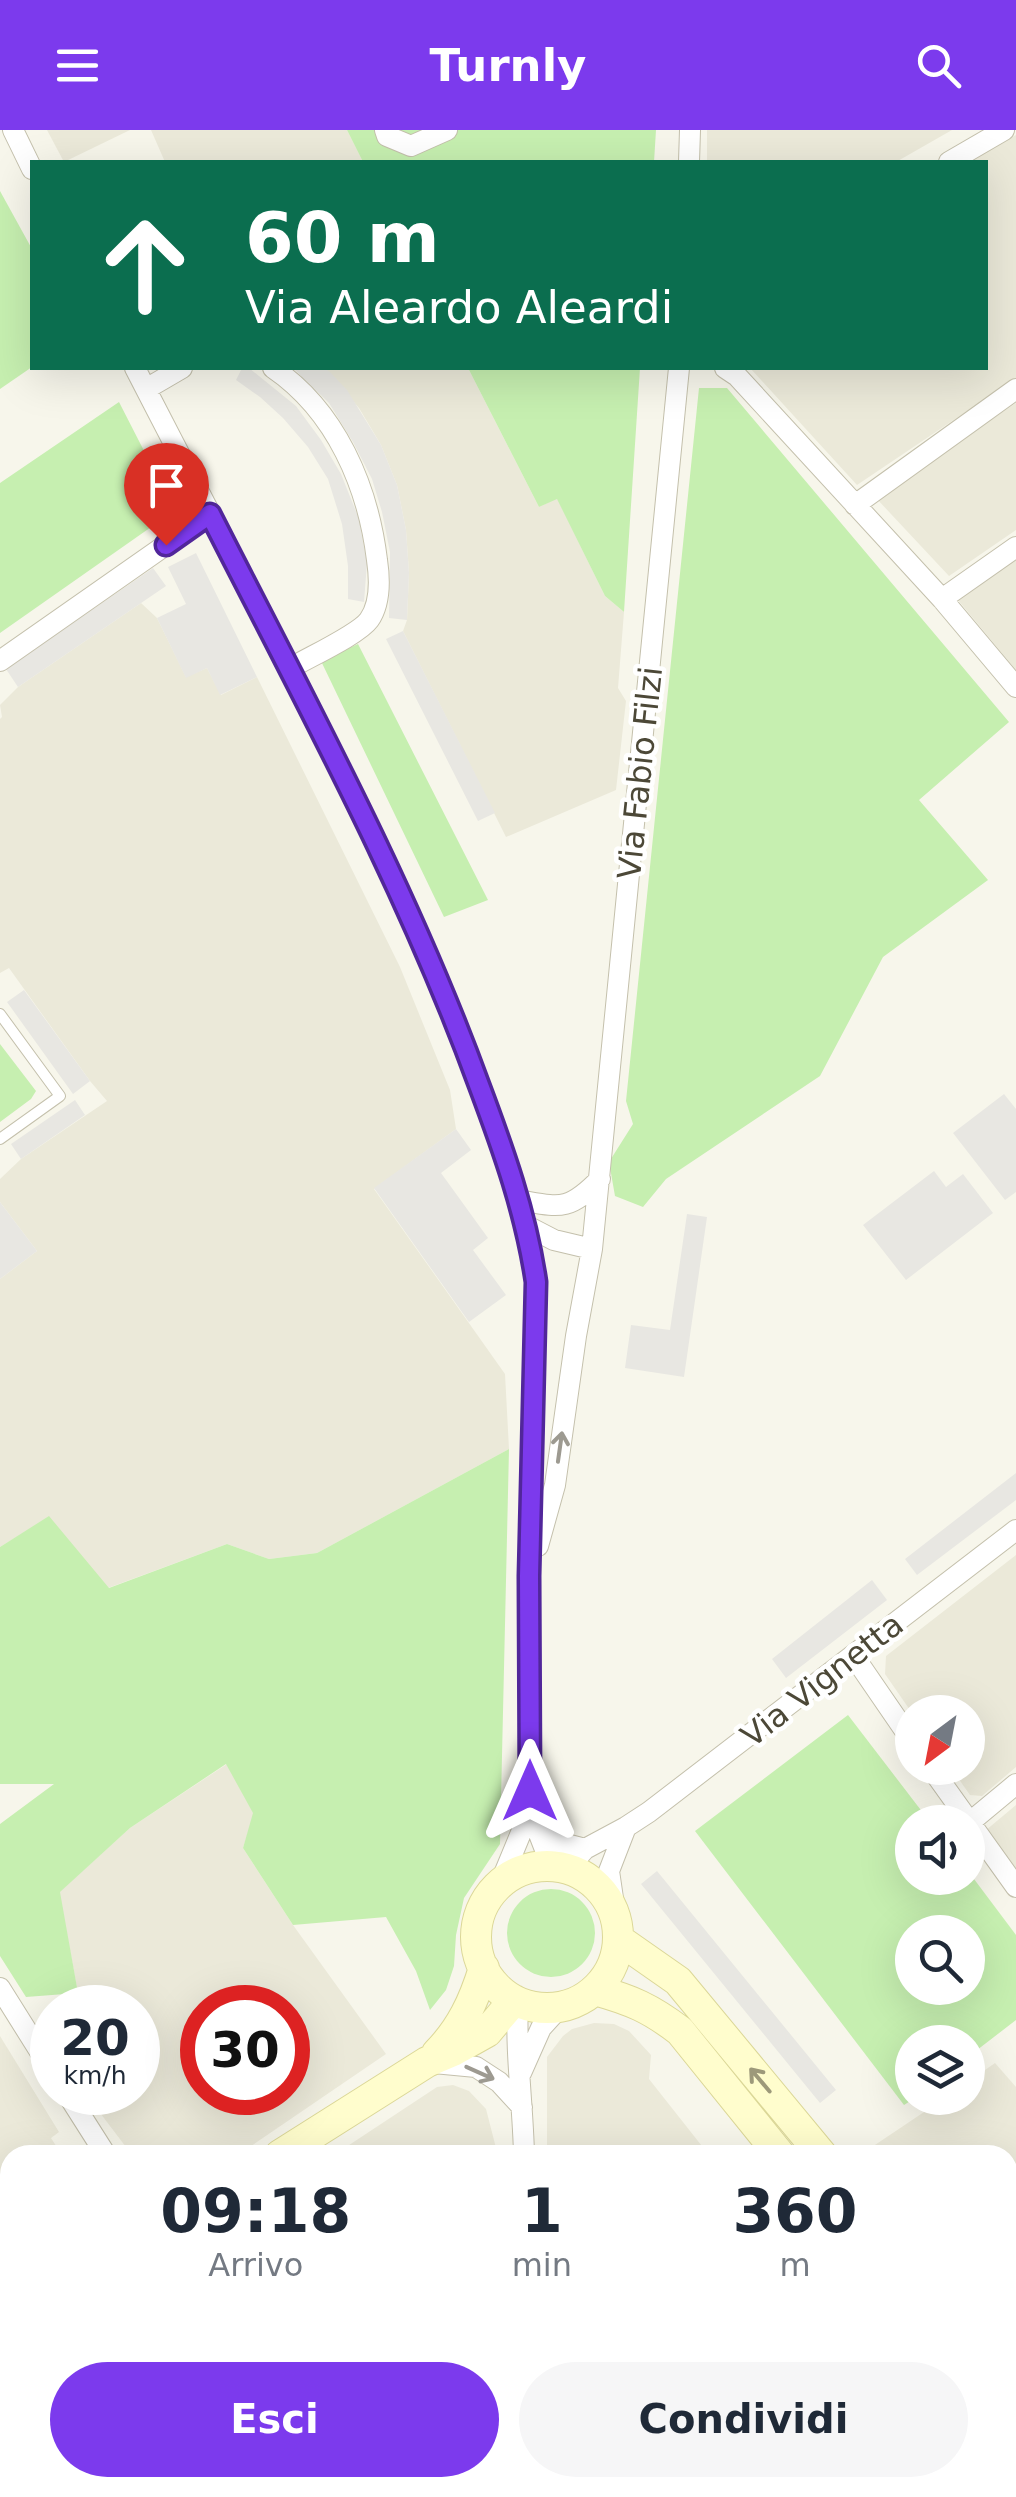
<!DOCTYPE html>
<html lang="it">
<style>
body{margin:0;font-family:"DejaVu Sans",sans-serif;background:#f6f6f7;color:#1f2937;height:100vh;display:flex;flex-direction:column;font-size:38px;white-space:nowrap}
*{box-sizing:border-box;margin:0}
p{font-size:32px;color:#747a83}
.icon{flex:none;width:55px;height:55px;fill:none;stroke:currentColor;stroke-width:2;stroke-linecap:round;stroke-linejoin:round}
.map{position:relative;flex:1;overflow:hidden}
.side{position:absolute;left:0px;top:2015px;width:1018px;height:352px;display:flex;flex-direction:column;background:#fff;border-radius:30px 30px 0 0;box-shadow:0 10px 40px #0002}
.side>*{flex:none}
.banner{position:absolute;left:30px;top:30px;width:958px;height:210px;border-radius:0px;box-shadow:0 10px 40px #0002;background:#0b6e4f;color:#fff;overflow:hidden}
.needle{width:65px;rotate:212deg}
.tools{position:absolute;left:895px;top:1565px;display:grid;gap:20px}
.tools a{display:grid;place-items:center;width:90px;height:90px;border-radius:50%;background:#fff;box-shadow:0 10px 40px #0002;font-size:50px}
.speed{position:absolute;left:30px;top:1855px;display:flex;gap:20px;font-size:50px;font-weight:700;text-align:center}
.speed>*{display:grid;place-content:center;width:130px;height:130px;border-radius:50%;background:#fff;box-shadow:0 10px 40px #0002;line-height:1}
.speed small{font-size:25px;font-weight:400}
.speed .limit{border:15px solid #d22;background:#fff;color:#111}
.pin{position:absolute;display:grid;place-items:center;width:85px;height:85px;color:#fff;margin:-102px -42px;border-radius:50% 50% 50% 0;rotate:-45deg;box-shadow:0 0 10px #0007}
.pin .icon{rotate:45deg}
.me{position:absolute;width:110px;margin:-55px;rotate:0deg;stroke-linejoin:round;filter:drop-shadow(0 0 8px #0008)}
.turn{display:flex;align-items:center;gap:35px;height:210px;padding:0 50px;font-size:45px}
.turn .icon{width:130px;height:130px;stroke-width:2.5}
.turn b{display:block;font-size:70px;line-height:85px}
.eta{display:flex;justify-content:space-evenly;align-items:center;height:170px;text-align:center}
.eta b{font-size:60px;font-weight:800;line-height:70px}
.button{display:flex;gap:20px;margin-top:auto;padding:20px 50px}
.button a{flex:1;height:115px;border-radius:60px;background:#7c3aed;color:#fff;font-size:40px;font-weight:800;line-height:115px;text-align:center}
.button a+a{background:#f6f6f7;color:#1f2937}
header{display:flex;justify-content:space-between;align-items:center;height:130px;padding:0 50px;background:#7c3aed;color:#fff;font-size:45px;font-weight:800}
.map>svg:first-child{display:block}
.residential{fill:#ebe9d9;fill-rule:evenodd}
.green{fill:#c6efb0;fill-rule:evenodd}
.parking{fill:#e8e7e2}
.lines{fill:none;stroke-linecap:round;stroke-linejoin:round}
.lane-casing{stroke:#c4c0ac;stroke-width:12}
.street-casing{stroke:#c4c0ac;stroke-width:22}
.secondary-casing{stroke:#dbd797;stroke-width:32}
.lane{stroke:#fff;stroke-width:10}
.street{stroke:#fff;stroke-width:20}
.secondary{stroke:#fffdcd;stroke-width:30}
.oneway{stroke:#9d9a91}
.oneway2{stroke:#9d997a}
.route-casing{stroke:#51269a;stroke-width:25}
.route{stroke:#7c3aed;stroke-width:18}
.labels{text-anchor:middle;stroke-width:9;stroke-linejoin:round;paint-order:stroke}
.street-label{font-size:32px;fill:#4c4837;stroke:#fff}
</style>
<header><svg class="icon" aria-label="menu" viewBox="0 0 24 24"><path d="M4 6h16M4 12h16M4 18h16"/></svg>Turnly<svg class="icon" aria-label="search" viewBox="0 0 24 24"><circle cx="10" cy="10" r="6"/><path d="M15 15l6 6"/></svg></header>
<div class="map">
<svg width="1016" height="2367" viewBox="0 0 1016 2367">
<rect width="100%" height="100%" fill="#f7f6eb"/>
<path class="residential" d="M47 0H130L64 32Z
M151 0H347L363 32H165Z
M707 0H952L896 32H707Z
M1016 5V248L857 355 750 238H985V32H967Z
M324 238H468L539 377 557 368 605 466 624 482 618 558 626 571 616 660 506 707 403 501 407 490 409 443 406 400 397 355 381 315 359 278Z
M1016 273V400L949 446 876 368Z
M1016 429V540L958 470Z
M141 473 157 488 186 547 207 538 221 565 257 547 400 837 450 960 456 999 374 1059 505 1244 509 1319 317 1423 269 1429 227 1414 108 1458 49 1387 0 1417V1149L37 1121 0 1072V1049L21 1029 107 971 90 951 9 838 0 843V589L2 587 0 575 18 557Z
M1016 1425V1637L982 1666 970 1665 951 1638H968V1582L912 1583 885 1544 886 1526Z
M227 1634 254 1684 243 1718 293 1795 386 1924 238 2025H132L88 1967 96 1963 138 1962V1878L61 1877 78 1863 59 1762 130 1698ZM202 1878H288V1962H202Z
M1016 1675V1740L985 1701Z
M594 1893 614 1894 629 1901 651 1925 649 1949 709 2025H547V1927L563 1906 572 1899Z
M0 1906 59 2002 51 2008 62 2025H10V2172L0 2179Z
M995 1933 1016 1957V2227L1008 2217V2025H860L945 1968H968V1952Z
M453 1955 469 1961 486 1979 496 2018H482V2025H334L437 1957Z
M10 2234V2334L0 2335V2240Z
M186 2358H508L509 2367H187Z
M561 2358H775L759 2367H561Z
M830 2358H1007L1015 2367H815Z"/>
<path class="green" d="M347 0H656L654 32H363Z
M0 61 32 119V237L0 259Z
M468 238H640L624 482 605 466 557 369 539 377Z
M699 258H727L1009 592 919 670 988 750 883 827 820 946 666 1049 643 1077 615 1066 609 1032 633 994 626 971Z
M119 272 161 354 164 388 0 503V353Z
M358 514 488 770 444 787 321 531Z
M0 914 36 961 31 969 0 992Z
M509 1319 500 1714 464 1768 456 1805 454 1836 446 1860 430 1880 416 1841 386 1787 293 1795 243 1718 253 1683 226 1634 130 1698 60 1762 78 1863 26 1867 0 1826V1694L54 1654H0V1417L49 1386 109 1458 227 1414 269 1429 317 1423Z
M848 1585 930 1692H912V1748H968V1741L1016 1805V1890L968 1927V1912H912V1968H915L904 1975 695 1701ZM912 1802H968V1858H912Z
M507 1803a44 44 0 1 1 88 0a44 44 0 1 1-88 0Z"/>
<path class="parking" d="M242 238H249L296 276 321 310 341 344 359 389 367 433 364 472 348 469V436L342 394 328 349 308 317 283 288 260 267 236 250Z
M293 238H324L330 242 347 260 381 315 397 355 406 400 409 443 407 490 389 488 390 422 382 382 372 349 353 312 329 273Z
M196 423 257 547 220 565 207 538 186 548 157 488 186 474 168 437Z
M153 438 166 456 18 557 6 539Z
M403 501 495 683 478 691 386 509Z
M24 860 90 951 73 964 7 872Z
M1004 964 1016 979V1062L1005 1070 953 1003Z
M75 970 85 985 21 1029 11 1014Z
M456 999 471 1020 441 1043 488 1108 473 1120 506 1165 469 1192 374 1058Z
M934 1041 946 1057 963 1044 993 1083 906 1150 863 1095Z
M0 1072 37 1121 0 1149Z
M687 1084 707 1087 684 1247 625 1238 631 1195 670 1200Z
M1016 1343V1370L917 1445 905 1429Z
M872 1450 887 1470 786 1548 772 1529Z
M657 1741 836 1960 820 1973 641 1754Z"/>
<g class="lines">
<g class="lane-casing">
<path id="lane" d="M0 884 60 966 0 1009"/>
</g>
<g class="street-casing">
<path id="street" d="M13 0 32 39
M385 0 387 6 411 16 447 0
M689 32 690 0
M949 32 1004 0
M135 238C226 415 320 592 404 773 431 833 456 893 479 955 503 1020 526 1083 536 1152L529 1445 530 1681 551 1735
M273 238C336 281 368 356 377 430 380 450 381 473 369 490 358 505 307 528 289 539
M725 238 737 246 942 469 1016 557
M146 259 182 238
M855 375 1016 259
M942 469 1016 417
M0 531 210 384
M518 1070C560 1077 568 1082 600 1049
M525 1095 554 1110 592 1119
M538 1416 555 1355 576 1206 592 1119 679 238
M853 1525 912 1611
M931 1638 1016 1757
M969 1693 1016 1654
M536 1698 558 1712 585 1719
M568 1738 585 1719 626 1697 649 1682 1016 1400
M504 1750V1744L530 1681
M615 1782 609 1741 626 1697
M0 1858 52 1941
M518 1871C515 1923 523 1974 524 2025
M434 1933 476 1937 499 1952 522 1977
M521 1943 541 1898 560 1877
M66 1962 106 2025
M0 2352 10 2351
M158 2358 160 2367
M538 2358 539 2367
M787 2367 803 2358"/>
</g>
<g class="secondary-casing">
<path id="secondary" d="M476 1807a71 71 0 1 1 142 0a71 71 0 1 1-142 0Z
M618 1809 678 1851 822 2025
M595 1860C631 1870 650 1878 680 1901L780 2025
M437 1923C461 1899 474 1871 484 1838
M280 2025 427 1932 453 1921 487 1902 514 1870
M0 2210 10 2204
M1008 2250 1016 2260
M1008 2306 1016 2315"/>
</g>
<use href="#lane" class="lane"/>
<use href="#street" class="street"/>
<use href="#secondary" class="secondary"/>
</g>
<defs><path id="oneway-shaft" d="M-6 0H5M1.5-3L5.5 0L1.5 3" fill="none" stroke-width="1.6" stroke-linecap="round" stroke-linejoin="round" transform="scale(2.5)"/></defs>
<g class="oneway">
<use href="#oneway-shaft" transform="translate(560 1317) rotate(-82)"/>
<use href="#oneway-shaft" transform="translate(480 1943) rotate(24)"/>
</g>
<use class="oneway2" href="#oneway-shaft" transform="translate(760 1950) rotate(-130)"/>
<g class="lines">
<g class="route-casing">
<path id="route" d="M166 415 210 384C305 571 407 757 479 955 503 1019 526 1083 536 1152L529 1446 530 1661"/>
</g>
<use href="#route" class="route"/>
</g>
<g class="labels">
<g class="street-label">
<text transform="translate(640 643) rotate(-84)" y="11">Via Fabio Filzi</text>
<text transform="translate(822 1550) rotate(-38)" y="11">Via Vignetta</text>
</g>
</g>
</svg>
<div class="tools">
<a><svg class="needle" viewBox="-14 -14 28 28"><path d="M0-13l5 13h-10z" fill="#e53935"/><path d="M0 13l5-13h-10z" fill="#747a83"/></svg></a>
<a><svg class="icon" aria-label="sound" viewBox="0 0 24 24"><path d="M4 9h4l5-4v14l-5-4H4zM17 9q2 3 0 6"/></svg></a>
<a><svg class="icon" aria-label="search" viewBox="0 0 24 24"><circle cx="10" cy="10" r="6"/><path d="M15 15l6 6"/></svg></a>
<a><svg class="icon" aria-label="layers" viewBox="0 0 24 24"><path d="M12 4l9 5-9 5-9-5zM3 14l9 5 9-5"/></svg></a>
</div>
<div class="speed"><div>20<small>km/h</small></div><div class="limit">30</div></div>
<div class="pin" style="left:166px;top:415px;background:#d93025"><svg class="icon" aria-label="arrive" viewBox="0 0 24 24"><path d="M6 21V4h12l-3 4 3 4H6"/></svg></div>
<svg class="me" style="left:530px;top:1661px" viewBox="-20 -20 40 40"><path d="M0-17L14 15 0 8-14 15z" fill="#7c3aed" stroke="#fff" stroke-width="4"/></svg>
<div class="banner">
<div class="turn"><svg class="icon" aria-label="ahead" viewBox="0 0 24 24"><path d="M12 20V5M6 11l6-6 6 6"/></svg><div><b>60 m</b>Via Aleardo Aleardi</div></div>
</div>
<section class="side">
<div class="eta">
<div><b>09:18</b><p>Arrivo</p></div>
<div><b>1</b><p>min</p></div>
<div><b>360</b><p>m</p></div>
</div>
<div class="button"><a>Esci</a><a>Condividi</a></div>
</section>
</div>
